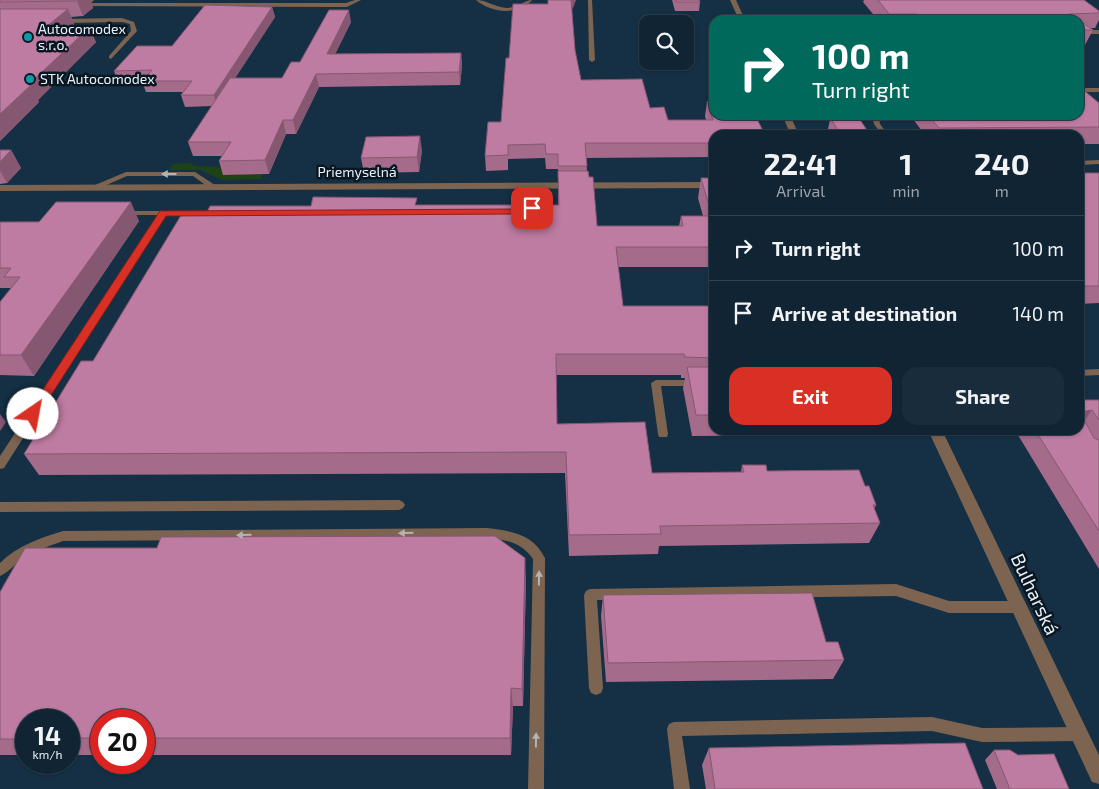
<!DOCTYPE html>
<meta charset="utf-8">
<style>
body{margin:0;font-family:"Exo 2",sans-serif;background:#192c3b;color:#f1f3f6;height:100vh;display:flex;flex-direction:column;font-size:19px;white-space:nowrap}
*{box-sizing:border-box;margin:0}
p{font-size:16px;color:#9ca4ac}
.icon{flex:none;width:28px;height:28px;fill:none;stroke:currentColor;stroke-width:2;stroke-linecap:round;stroke-linejoin:round}
.map{position:relative;flex:1;overflow:hidden}
.sheet{position:absolute;left:709px;top:130px;width:375px;height:305px;display:flex;flex-direction:column;background:#102433;border-radius:15px;box-shadow:0 1px 4px #0004,0 0 0 1px #30414e}
.sheet>*{flex:none}
.top-card{position:absolute;left:709px;top:15px;width:375px;height:105px;border-radius:15px;box-shadow:0 1px 4px #0004,0 0 0 1px #30414e;background:#00695c;color:#fff;overflow:hidden}
.fabs{position:absolute;left:639px;top:15px;display:grid;gap:10px}
.fabs a{display:grid;place-items:center;width:55px;height:55px;border-radius:10px;background:#102433;box-shadow:0 1px 4px #0004,0 0 0 1px #30414e;font-size:25px}
.speed{position:absolute;left:15px;top:709px;display:flex;gap:10px;font-size:25px;font-weight:700;text-align:center}
.speed>*{display:grid;place-content:center;width:65px;height:65px;border-radius:50%;background:#102433;box-shadow:0 1px 4px #0004,0 0 0 1px #30414e;line-height:1}
.speed small{font-size:12px;font-weight:400}
.speed .limit{border:8px solid #d22;background:#fff;color:#111}
.pin{position:absolute;display:grid;place-items:center;width:42px;height:42px;color:#fff;margin:-21px;border-radius:10px;box-shadow:0 2px 8px #0006}
.me{position:absolute;width:55px;margin:-28px;rotate:33deg;stroke-linejoin:round;filter:drop-shadow(0 0 4px #0008)}
.turn{display:flex;align-items:center;gap:18px;height:105px;padding:0 20px;font-size:22px}
.turn .icon{width:65px;height:65px;stroke-width:2.5}
.turn b{display:block;font-size:35px;line-height:42px}
.eta{display:flex;justify-content:space-evenly;align-items:center;height:85px;text-align:center}
.eta b{font-size:30px;font-weight:700;line-height:35px}
.cta{display:flex;gap:10px;margin-top:auto;padding:10px 20px}
.cta a{flex:1;height:58px;border-radius:15px;background:#d93025;color:#fff;font-size:20px;font-weight:700;line-height:58px;text-align:center}
.cta a+a{background:#192c3b;color:#f1f3f6}
ul{padding:0;list-style:none}
li{display:flex;align-items:center;gap:15px;height:65px;padding:0 20px;border-top:1px solid #30414e}
li div{flex:1}
li b{display:block;font-size:19px}
li em{font-style:normal}
.map>svg:first-child{display:block}
.green{fill:#1e4215}
.lines{fill:none;stroke-linecap:round;stroke-linejoin:round}
.service{fill:#7d6451;fill-rule:evenodd}
.minor{fill:#7d6451;fill-rule:evenodd}
.wall{fill:#a46b8b}
.shaded-wall{fill:#865771}
.building{fill:#bf7ca2;stroke:#865771}
.oneway{fill:#b6b2af}
.route{fill:#d93025;stroke:#8d1f18}
.culture-dot{fill:#0f9aa8;stroke:#0b1720;stroke-width:2}
.labels{text-anchor:middle;stroke-width:5;stroke-linejoin:round;paint-order:stroke}
.far-poi-label{font-size:14px;fill:#e5f1fc;stroke:#0b1720;text-anchor:start}
.far-street-label{font-size:14px;fill:#e5f1fc;stroke:#0b1720}
.near-street-label{font-size:19px;fill:#e5f1fc;stroke:#0b1720}
</style>
<div class="map">
<svg width="1099" height="789" viewBox="0 0 1099 789">
<rect width="100%" height="100%" fill="#153044"/>
<path class="green" d="M190 163 195 166 215 167 262 174 261 178H268L267 179 222 180 201 170H169L173 164Z"/>
<g class="lines">
<path class="service" d="M89 0H94L91 3H346L355 0H361L347 7 84 6V4Z
M476 0C486 0 495 7 506 8 519 8 524 0 532 0 519 16 491 13 476 0Z
M588 0H592L595 60 592 62 589 60Z
M122 18 134 22 137 31 111 59 109 58V56L131 31 130 24 122 22 61 23 58 21 61 19Z
M1079 30H1099V34H1079Z
M1079 88H1099V92H1079Z
M878 115 880 124 888 135H882L874 124 873 119 788 120 785 118 788 116Z
M1099 160V164L1079 165V161Z
M126 172H195L218 187 217 189H211L193 176H127L95 190H92L88 188Z
M535 183H541L542 185V201L534 210 519 213V209L528 206 534 200Z
M121 211H195L199 213 195 215H165L4 468 0 469V456L158 215H124L120 213Z
M1099 369V375L1079 376V370Z
M656 380H714V386H661L668 434 667 437H659L658 434 651 383Z
M399 500 403 502 405 505 403 508 399 510 0 512V502Z
M487 528C511 531 533 534 545 558L544 789H528L533 559C521 542 507 540 487 538L63 541C49 546 35 551 22 559 15 564 8 573 0 576V563C17 546 40 538 63 531Z
M896 584 949 601H1020L1024 603 1026 607 1024 611 1020 613H949L896 596 597 600 603 688 601 693 596 695 591 693 589 688 584 595 586 591 590 589Z
M932 717 982 728 1079 727 1084 729 1086 734 1084 739 1079 741 982 742 932 731 682 736 690 789H674L667 729 669 724 674 722Z"/>
<path class="minor" d="M730 0H736L745 20H739Z
M782 115H790L799 135H791Z
M714 182V188L0 191V185Z
M928 430H942L1099 755V784L1092 782Z"/>
</g>
<path class="wall" d="M0 0H90L93 8 83 16 71 17 74 24 71 27 96 42 38 100 39 102 0 141Z
M672 0H699L700 2 699 11H675Z
M864 0H1084L1099 11V20L1095 28H1090L1093 30 1085 45H1079V20H878L863 2Z
M272 7 275 17 235 78H282L300 62 351 22 335 54 461 53 462 66 460 85 319 87 296 134H286L269 174 223 175 219 161 222 156H193L188 142 212 106 185 107 181 95 183 92H146L142 82H118L114 71 172 46Z
M572 11 575 50 581 80 650 108 668 120H706L705 116 707 102H714V157L586 158 587 171 589 177 597 226H679L681 216H703L698 198 701 178H714V267H618L623 306H714V430H853L850 435 692 436 683 388 685 378H681V375H556L557 424 652 473 741 472 742 465 767 471 865 486 876 505 874 509 880 523 869 543 659 546 658 554 569 556 565 473 39 475 24 454 93 361 207 212 418 205H558V169H546L545 158 508 159V170L486 171 485 156 501 122 509 58Z
M1099 103V144H1079V135H925L910 115H1079Z
M831 115H857L870 135H831L828 129Z
M0 150H11L21 168 7 183 0 184Z
M422 150 419 172 364 173 361 158Z
M1079 173H1099V303L1079 304Z
M139 221 34 376 0 375V302L11 288H0V222Z
M1079 400H1099V569L1015 430H1079Z
M526 578 523 706H513L511 755H144V720H101V755H69V720H26V755H0V592Z
M603 595 826 642 844 660 833 679 606 682 601 616Z
M709 748 983 789H706L702 765Z
M994 750 1069 789H997L985 760Z"/>
<path class="shaded-wall" d="M79 0H90L93 8 83 16 77 1Z
M571 0H576L571 13Z
M272 7 275 17 217 106 214 95Z
M68 9 74 24 53 42 46 27Z
M349 10 351 22 329 67 327 54Z
M90 27 96 42 38 100 39 102 0 141V114L28 85Z
M461 53 462 66 460 85 459 72Z
M316 74 319 87 296 134 293 120Z
M283 120 286 134 269 174 265 160Z
M420 136 422 150 419 172 417 157Z
M11 150 21 168 7 183 0 171V162Z
M131 202 139 221 34 376 21 355Z
M1092 410 1081 426 1080 412Z
M0 414 6 422 0 431Z
M525 558 526 578 523 706 522 689Z
M511 688 513 706 511 755 510 738Z"/>
<path class="building" d="M0 0H79L77 1 0 2Z
M548 0H571L575 50 581 80 642 79 650 108 664 107 668 120H713L707 102H714V115H755L765 135H714V143H585L587 166H558V154H546L545 144 508 145V155L485 156 488 122H501L506 58H509L513 4H548Z
M676 0H699L700 2H676Z
M878 0H1084L1099 11V13L1069 14 1078 20H923L917 14H889Z
M205 5 272 7 214 95H181L192 81H142L152 70 114 71 137 46H172Z
M0 9H68L46 27H90L28 85H31L0 114Z
M329 10H349L327 54 461 53 459 72 316 74 293 120H283L265 160 219 161 231 142H188L230 78H282L291 62H300Z
M1079 20 1093 30H1079Z
M1079 88H1081L1099 103V127L939 128 928 115H1079Z
M834 115H857L870 135H841L831 119H836Z
M420 136 417 157 361 158 366 137Z
M0 150H11L0 162Z
M558 171H588L589 177H593L597 226H683L681 216H712L701 178H714V247H616L623 306H714V358L685 357 684 354H556L557 424 645 422 652 473 744 472 742 465H766L767 471 859 470 865 486H869L876 505H873L880 523 660 526 661 534 569 535 566 452 24 454 81 361H93L183 212H207L210 206H311L313 197 417 198 415 205H559Z
M1079 173H1099V286H1079Z
M56 202H131L21 355H0V302L20 277H4L11 268H0V222H39Z
M687 367H714V415H696Z
M1079 400H1099V420L1092 410 1080 412 1094 438 1099 440V531L1035 430H1079Z
M495 536 525 558 522 689 511 688 510 738H144V720H101V738H69V720H26V739H0V592L25 548H157L161 537Z
M812 593 826 642H838L844 660 608 663 603 595Z
M965 743 983 789H715L709 748Z
M994 750H1010L1018 755 1054 754 1069 789H1010Z"/>
<defs><path id="oneway-solid" d="M-6-.8H1V-3.2L6.5 0L1 3.2V.8H-6Z" transform="scale(1.25)"/></defs>
<g class="oneway">
<use href="#oneway-solid" transform="translate(169 174) rotate(180)"/>
<use href="#oneway-solid" transform="translate(406 533) rotate(179)"/>
<use href="#oneway-solid" transform="translate(244 535) rotate(179)"/>
<use href="#oneway-solid" transform="translate(539 578) rotate(-89)"/>
<use href="#oneway-solid" transform="translate(536 740) rotate(-89)"/>
</g>
<path class="route" d="M532 205 536 208 535 210 519 214 166 216 37 417H29L27 414 160 211 519 209Z"/>
<g class="culture-dot">
<circle cx="28" cy="37" r="5"/>
<circle cx="30" cy="79" r="5"/>
</g>
<g class="labels">
<g class="far-poi-label">
<text x="38" y="34">Autocomodex<tspan x="38" dy="16">s.r.o.</tspan></text>
<text x="40" y="84">STK Autocomodex</text>
</g>
<g class="far-street-label">
<text x="357" y="177">Priemyselná</text>
</g>
<g class="near-street-label">
<text transform="translate(1035 594) rotate(65)" y="7">Bulharská</text>
</g>
</g>
</svg>
<div class="fabs">
<a><svg class="icon" aria-label="search" viewBox="0 0 24 24"><circle cx="10" cy="10" r="6"/><path d="M15 15l6 6"/></svg></a>
</div>
<div class="speed"><div>14<small>km/h</small></div><div class="limit">20</div></div>
<div class="pin" style="left:532px;top:208px;background:#d93025"><svg class="icon" aria-label="arrive" viewBox="0 0 24 24"><path d="M6 21V4h12l-3 4 3 4H6"/></svg></div>
<svg class="me" style="left:33px;top:414px" viewBox="-20 -20 40 40"><circle r="19" fill="#fff"/><path d="M0-13L10 11 0 6-10 11z" fill="#d93025"/></svg>
<div class="top-card">
<div class="turn"><svg class="icon" aria-label="right" viewBox="0 0 24 24"><path d="M7 20v-9h11M14 6l5 5-5 5"/></svg><div><b>100 m</b>Turn right</div></div>
</div>
<section class="sheet">
<div class="eta">
<div><b>22:41</b><p>Arrival</p></div>
<div><b>1</b><p>min</p></div>
<div><b>240</b><p>m</p></div>
</div>
<ul>
<li><svg class="icon" aria-label="right" viewBox="0 0 24 24"><path d="M7 20v-9h11M14 6l5 5-5 5"/></svg><div><b>Turn right</b></div><em>100 m</em></li>
<li><svg class="icon" aria-label="arrive" viewBox="0 0 24 24"><path d="M6 21V4h12l-3 4 3 4H6"/></svg><div><b>Arrive at destination</b></div><em>140 m</em></li>
</ul>
<div class="cta"><a>Exit</a><a>Share</a></div>
</section>
</div>
